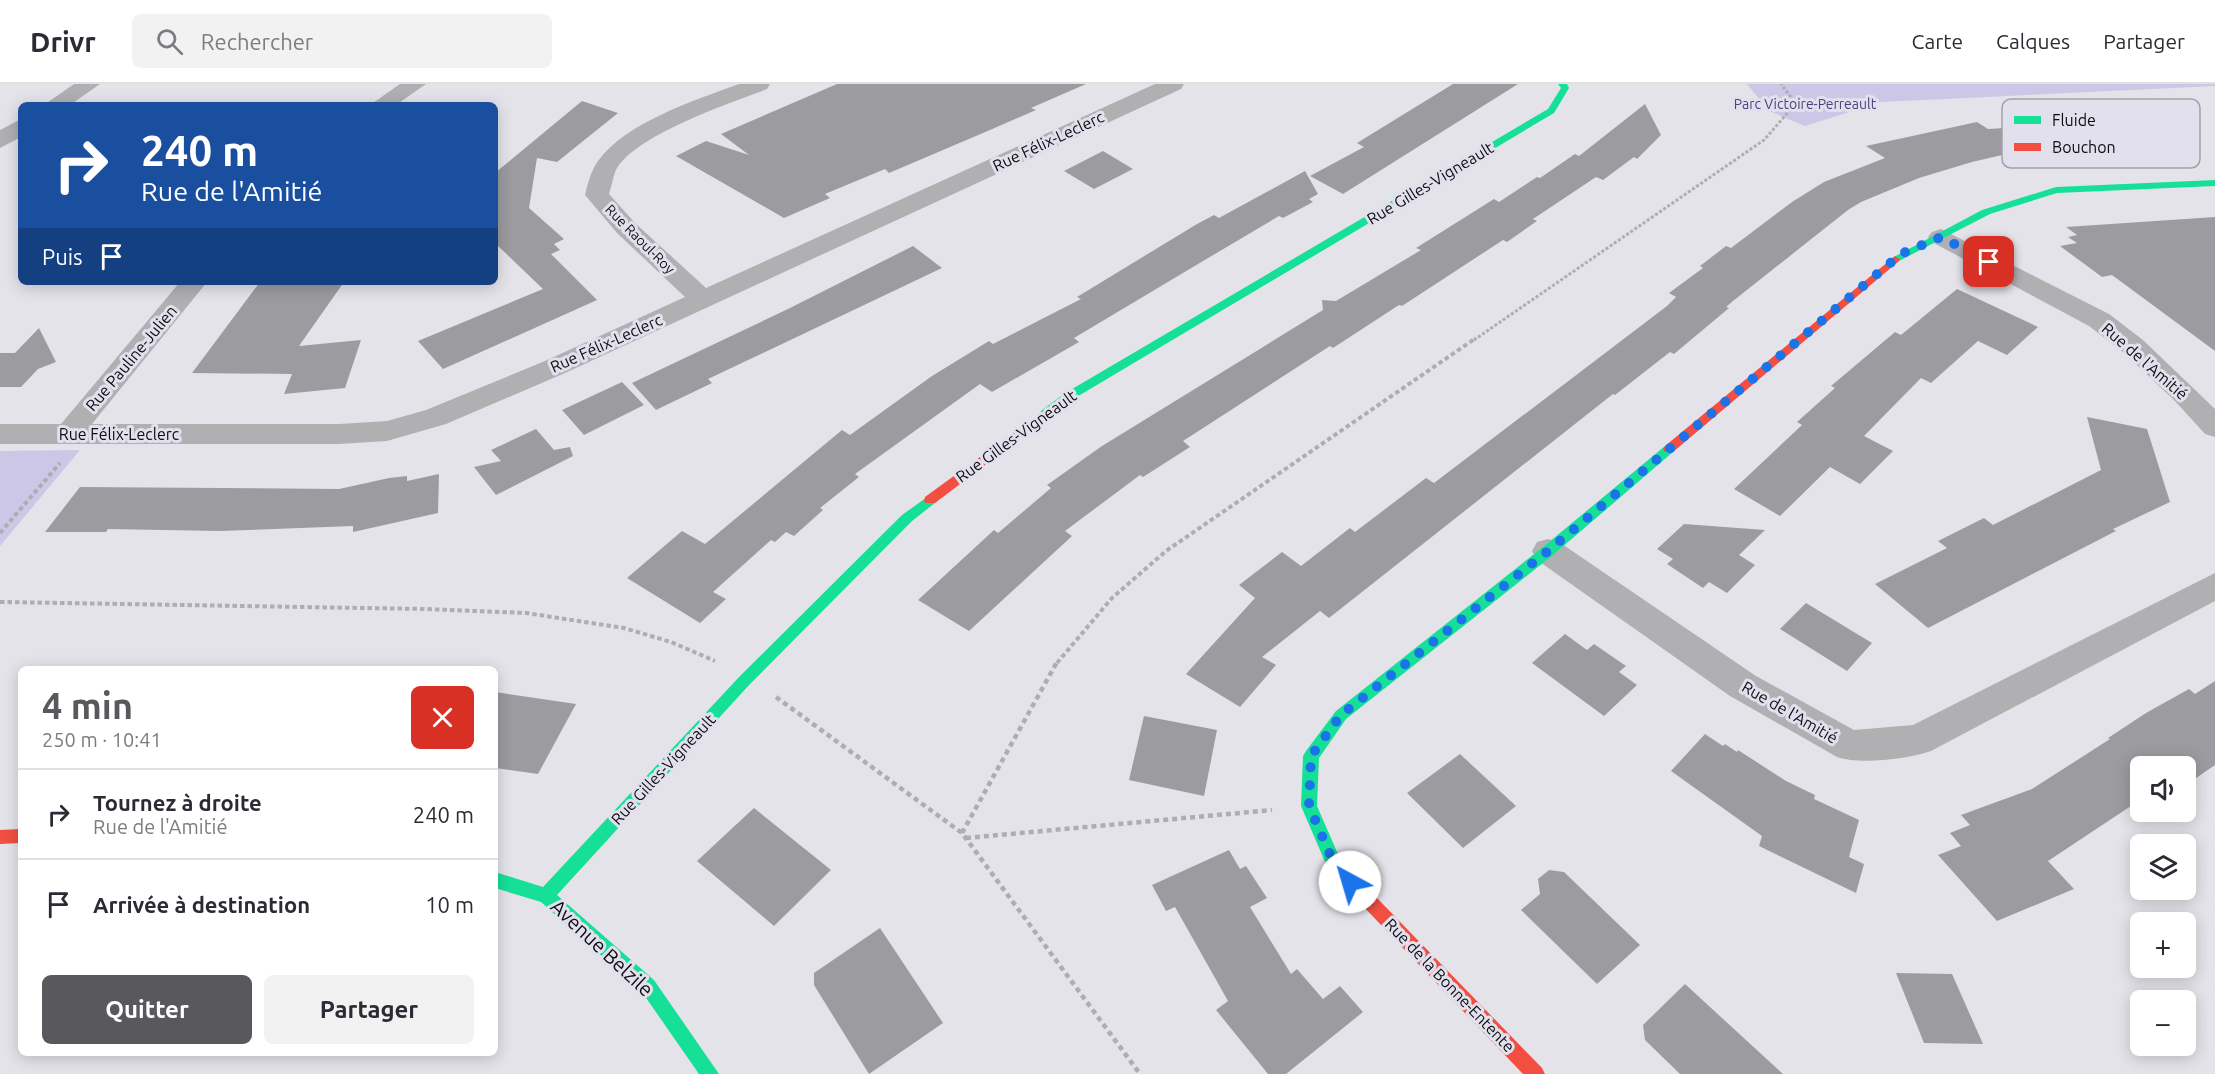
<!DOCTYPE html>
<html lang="fr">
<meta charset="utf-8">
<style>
body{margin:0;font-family:Ubuntu,sans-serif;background:#f2f2f3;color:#2b2b33;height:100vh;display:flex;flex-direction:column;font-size:22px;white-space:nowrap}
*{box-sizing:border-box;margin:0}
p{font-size:20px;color:#7c7c81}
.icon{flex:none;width:33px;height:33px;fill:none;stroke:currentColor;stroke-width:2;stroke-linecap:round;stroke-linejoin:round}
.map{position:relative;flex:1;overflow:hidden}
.drawer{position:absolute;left:18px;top:582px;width:480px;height:390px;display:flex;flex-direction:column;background:#fff;border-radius:9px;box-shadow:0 3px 15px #0003}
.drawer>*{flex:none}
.hud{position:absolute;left:18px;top:18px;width:480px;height:183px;border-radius:9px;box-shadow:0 3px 15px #0003;background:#1a4fa0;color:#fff;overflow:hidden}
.buttons{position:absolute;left:2130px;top:672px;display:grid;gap:12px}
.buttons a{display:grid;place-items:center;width:66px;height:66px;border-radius:9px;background:#fff;box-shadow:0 3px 15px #0003;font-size:30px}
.pin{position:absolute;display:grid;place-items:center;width:51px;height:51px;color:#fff;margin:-26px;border-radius:12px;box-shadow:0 3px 9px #0006}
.me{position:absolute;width:66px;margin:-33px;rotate:321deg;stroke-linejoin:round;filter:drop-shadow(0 0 4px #0008)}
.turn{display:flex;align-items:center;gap:21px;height:126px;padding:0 24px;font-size:27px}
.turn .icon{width:78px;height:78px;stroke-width:2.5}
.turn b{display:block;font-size:42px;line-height:51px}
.then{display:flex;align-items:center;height:57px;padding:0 24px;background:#0003;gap:12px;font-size:22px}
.round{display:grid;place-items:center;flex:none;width:63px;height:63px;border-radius:9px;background:#f2f2f3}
.head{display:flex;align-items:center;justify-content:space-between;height:102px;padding:0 24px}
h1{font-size:36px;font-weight:600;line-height:45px;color:#59585d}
.action{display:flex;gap:12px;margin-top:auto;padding:12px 24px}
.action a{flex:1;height:69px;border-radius:9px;background:#59585d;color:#fff;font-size:24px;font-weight:600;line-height:69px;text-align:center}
.action a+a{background:#f2f2f3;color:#2b2b33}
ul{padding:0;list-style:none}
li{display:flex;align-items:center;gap:18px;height:90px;padding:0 24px;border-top:2px solid #e1e1e2}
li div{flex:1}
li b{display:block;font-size:22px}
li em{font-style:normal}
header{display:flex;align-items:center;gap:36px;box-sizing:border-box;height:84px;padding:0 30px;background:#fff;border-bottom:2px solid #e1e1e2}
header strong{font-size:28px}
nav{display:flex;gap:33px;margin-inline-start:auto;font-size:21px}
.search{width:420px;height:54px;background:#f2f2f3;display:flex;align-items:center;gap:15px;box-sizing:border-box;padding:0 21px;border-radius:9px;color:#7c7c81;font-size:22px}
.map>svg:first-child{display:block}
.green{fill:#cdc7e7}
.building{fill:#9c9ca0}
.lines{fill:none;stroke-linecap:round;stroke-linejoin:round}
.path-far2{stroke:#aeadb0;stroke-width:3;stroke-dasharray:3 2;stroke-linecap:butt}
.path-far1{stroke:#aeadb0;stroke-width:4;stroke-dasharray:4.5 3;stroke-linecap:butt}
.path{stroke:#aeadb0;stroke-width:4.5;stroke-dasharray:5 4;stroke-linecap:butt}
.street{fill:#b0b0b3;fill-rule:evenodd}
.fast{fill:#16e098;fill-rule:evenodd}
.jam{fill:#f24e42;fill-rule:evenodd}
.route{stroke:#1a73e8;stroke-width:10;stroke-dasharray:0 18}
.labels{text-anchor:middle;stroke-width:6;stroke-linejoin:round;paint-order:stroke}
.far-park-label{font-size:14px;fill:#503d7e;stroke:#e2e0ed}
.far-street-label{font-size:14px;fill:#0e0d11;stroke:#e2e0ed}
.street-label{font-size:16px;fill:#0e0d11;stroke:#e2e0ed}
.near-street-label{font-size:20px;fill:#0e0d11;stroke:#e2e0ed}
.key{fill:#e2e0ed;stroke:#a2a1ab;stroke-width:1.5}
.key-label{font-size:16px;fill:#0e0d11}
</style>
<header>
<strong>Drivr</strong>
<div class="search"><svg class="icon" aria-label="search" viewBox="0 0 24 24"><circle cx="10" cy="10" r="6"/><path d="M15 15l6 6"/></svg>Rechercher</div>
<nav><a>Carte</a><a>Calques</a><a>Partager</a></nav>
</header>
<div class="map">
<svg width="2215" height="990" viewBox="0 0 2215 990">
<rect width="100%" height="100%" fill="#e4e3ea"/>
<path class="green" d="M1747 0H2215V2L1881 18 1805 42 1769 27Z
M80 366 0 462V367Z"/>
<path class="building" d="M837 0H1086L1031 24 1036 26 990 46 889 89 885 85 825 110 830 114 784 134 676 72 706 57 749 71 721 50Z
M1453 0H1518L1343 110 1310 92 1364 63 1357 59Z
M582 17 618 29 557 78 537 74 529 124 564 155 554 160 560 166 551 170 597 216 443 285 418 257 543 205 495 159V89Z
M1645 20 1661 51 1637 75 1634 73 1603 96 1596 93 1533 135 1537 137 1507 158 1503 156 1402 222 1399 221 1333 264 1330 262 1183 357 1190 363 1143 393 1140 391 1065 447 1072 452 969 547 918 516 994 446 998 449 1051 404 1047 401 1102 362 1323 226 1322 216 1336 217 1421 166 1416 164 1494 115 1499 118 1537 93 1540 94 1575 70 1579 72Z
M1977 38 1988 45 2056 41 2058 58 1972 78 1919 94 1861 118 1848 126 1733 217 1726 223 1729 224 1674 270 1670 268 1615 311 1613 310 1329 534 1320 527 1262 573 1276 581 1240 623 1186 590 1255 514 1239 501 1282 468 1301 482 1350 444 1355 448 1426 394 1434 399 1667 222 1676 213 1669 209 1703 184 1700 182 1726 162 1731 164 1792 118 1824 98 1885 74 1866 62Z
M1103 67 1133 85 1094 105 1064 87Z
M1305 87 1318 110 1309 115 1313 118 1283 134 1279 132 1193 183 1074 254 1079 258 992 308 980 300 855 390 859 393 820 424 823 426 794 452 786 448 775 458 771 456 713 508 726 515 700 539 627 494 682 447 705 460 842 346 850 351 932 292 989 257 993 260 1081 215 1077 213 1197 140 1214 131 1219 134Z
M2215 133V267L2112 191 2102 193 2060 162 2077 159 2068 153 2077 151 2066 143Z
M913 162 942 184 708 295 712 299 656 326 632 299 788 225Z
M260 198H344L299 262 361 256 345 304 284 310 292 290 192 289Z
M1957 205 2038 243 2007 271 1978 257 1931 299 1921 294 1864 352 1893 367 1860 400 1830 383 1780 432 1734 405 1802 341 1797 338 1835 304 1831 302 1895 248 1901 251Z
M39 244 56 278 38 285 21 303H0V269H15Z
M622 298 644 321 584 351 562 326Z
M2087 333 2147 345 2170 418 2113 445 2116 447 1928 544 1875 500 1947 464 1938 457 1984 434 1993 441 2101 386Z
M536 345 554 366 570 363 573 372 496 411 474 383 501 377 491 366Z
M439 390 438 429 353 448V442L220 447 108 445 106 448H45L80 403 339 405 389 394 407 392V397Z
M1684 440 1765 446 1739 471 1755 481 1727 509 1709 498 1703 504 1667 480 1673 475 1657 465Z
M1806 519 1872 559 1847 587 1780 545Z
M1565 550 1587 566 1594 560 1626 582 1619 588 1637 601 1604 632 1532 579Z
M2215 597V681L2186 701V682H2140V716L2048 777 2074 805 1997 837 1938 771 1961 762 1950 749 1970 741 1961 731 2032 705 2110 655 2108 654 2146 629 2189 605 2195 610Z
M495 608 576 620 538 690 495 684Z
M1144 632 1217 646 1204 712 1129 696Z
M1705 650 1723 662 1725 660 1737 668 1738 666 1786 697 1815 711 1814 715 1859 736 1849 773 1864 780 1856 809 1759 762 1762 752 1671 687Z
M1460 670 1516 722 1463 764 1407 709Z
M754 724 831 786 774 842 697 777Z
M1229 766 1240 785 1246 782 1267 814 1250 823 1291 890 1297 885 1323 915 1340 902 1363 928 1286 990H1268L1216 926 1228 917 1175 823 1166 827 1152 801Z
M1549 786 1564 788 1640 861 1597 900 1521 826 1540 810 1538 795Z
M880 844 943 939 869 990 814 901V889Z
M1896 889 1952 890 1983 960 1924 959Z
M1685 900 1783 990H1680L1645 956 1643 941Z"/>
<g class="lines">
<path class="path-far2" d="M1474 256 1764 56 1791 25 1790 12 1781 0"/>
<path class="path-far1" d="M0 449 60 379
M0 518 425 525 526 529 624 544 671 558 715 577
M1057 579 1112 514 1166 467 1476 254"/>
<path class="path" d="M776 613 962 749 1140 990
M962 749 1057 578
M966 754 1272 726"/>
<path class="street" d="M74 0H100L70 21H44Z
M400 0H426L396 21H370Z
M739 0H770L767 5C730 19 638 50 617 84 613 91 612 102 609 110L635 139 706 204 1155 0H1184L1181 5 565 289 446 340 387 357 339 360H0V340H61L180 198H207L92 340H339L387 337 426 326 545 277 685 213 617 149 585 111C588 99 591 87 598 77 626 38 696 16 739 0Z
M21 35V53L0 64V46Z
M1941 145 2109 230 2143 256 2215 325V353L2205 350 2175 317 2123 268 2089 242 1932 158 1928 153 1932 148Z
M1548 455 1559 458 1756 592 1854 646 1913 641 2215 489V517L1931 667C1908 675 1860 681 1837 673L1730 612 1537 476 1532 467 1537 458Z"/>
<path class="fast" d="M1558 0H1567L1569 4 1554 29 1075 314 1050 332H1042L1040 329 1042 326 1067 308 1548 25 1561 4Z
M2215 96V102L2057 109 1990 130 1899 177H1891L1890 175 1982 126 2056 103Z
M1669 361 1675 365 1673 368 1553 471 1346 635 1319 674 1317 722 1341 777 1374 811 1376 816 1374 821 1368 824 1362 821 1329 787 1301 722 1303 672 1306 667 1336 627 1543 463 1665 362Z
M930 411 935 413 936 416 935 419 912 437 750 600 557 811 654 896 719 990H699L642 908 541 818 495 804V788L543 803 740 592 902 431Z"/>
<path class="jam" d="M1895 172 1900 175 1899 177 1673 368H1665L1663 365 1665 362Z
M1046 325 1052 329 1050 332 935 419H925L924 416 925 413Z
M21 745V759L0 760V746Z
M1368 808 1374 811 1542 984 1545 990H1523L1362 821 1360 816 1362 811Z"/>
</g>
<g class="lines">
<path class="route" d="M1350 798 1335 782 1309 722 1311 672 1341 631 1548 467 1901 170 1941 153 1989 178"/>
</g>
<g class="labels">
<g class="far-park-label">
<text x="1805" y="25">Parc Victoire-Perreault</text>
</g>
<g class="far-street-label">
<text transform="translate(640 155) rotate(45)" y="5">Rue Raoul-Roy</text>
</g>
<g class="street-label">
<text transform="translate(1048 57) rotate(-25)" y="6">Rue Félix-Leclerc</text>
<text transform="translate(1430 99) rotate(-31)" y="6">Rue Gilles-Vigneault</text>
<text transform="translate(606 259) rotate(-24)" y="6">Rue Félix-Leclerc</text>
<text transform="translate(131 274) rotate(-50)" y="6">Rue Pauline-Julien</text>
<text transform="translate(2145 277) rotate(41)" y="6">Rue de l'Amitié</text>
<text x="119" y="356">Rue Félix-Leclerc</text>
<text transform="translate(1016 352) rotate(-36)" y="6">Rue Gilles-Vigneault</text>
<text transform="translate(1790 628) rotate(30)" y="6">Rue de l'Amitié</text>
<text transform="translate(663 685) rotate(-47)" y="6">Rue Gilles-Vigneault</text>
<text transform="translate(1450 901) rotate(46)" y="6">Rue de la Bonne-Entente</text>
</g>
<g class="near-street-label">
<text transform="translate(602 864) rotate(43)" y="7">Avenue Belzile</text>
</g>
</g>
<rect x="2002" y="15" width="198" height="69" rx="9" class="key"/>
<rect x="2014" y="32" width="27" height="8" fill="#16e098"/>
<rect x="2014" y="59" width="27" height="8" fill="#f24e42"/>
<g class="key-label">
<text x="2052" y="42">Fluide</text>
<text x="2052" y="69">Bouchon</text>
</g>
</svg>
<div class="buttons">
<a><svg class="icon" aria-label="sound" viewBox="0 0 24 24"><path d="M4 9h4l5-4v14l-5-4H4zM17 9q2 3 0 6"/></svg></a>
<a><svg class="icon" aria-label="layers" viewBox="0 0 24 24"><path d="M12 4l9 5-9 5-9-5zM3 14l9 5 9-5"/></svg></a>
<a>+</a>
<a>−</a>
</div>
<div class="pin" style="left:1989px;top:178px;background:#d93025"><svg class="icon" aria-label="arrive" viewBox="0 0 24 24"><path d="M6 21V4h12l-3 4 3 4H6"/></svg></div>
<svg class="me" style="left:1350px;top:798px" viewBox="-20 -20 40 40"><circle r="19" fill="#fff"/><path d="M0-13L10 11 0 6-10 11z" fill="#1a73e8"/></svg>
<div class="hud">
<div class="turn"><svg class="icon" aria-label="right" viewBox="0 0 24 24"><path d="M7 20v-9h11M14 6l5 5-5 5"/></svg><div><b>240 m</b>Rue de l'Amitié</div></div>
<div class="then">Puis<svg class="icon" aria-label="arrive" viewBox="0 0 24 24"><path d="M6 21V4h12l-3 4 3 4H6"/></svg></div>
</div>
<section class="drawer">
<div class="head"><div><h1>4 min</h1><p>250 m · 10:41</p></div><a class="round" style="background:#d93025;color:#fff"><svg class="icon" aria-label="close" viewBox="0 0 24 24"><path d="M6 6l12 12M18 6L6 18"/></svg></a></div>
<ul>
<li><svg class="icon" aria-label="right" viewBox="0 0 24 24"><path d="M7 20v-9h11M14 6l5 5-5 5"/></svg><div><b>Tournez à droite</b><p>Rue de l'Amitié</p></div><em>240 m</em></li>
<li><svg class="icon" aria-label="arrive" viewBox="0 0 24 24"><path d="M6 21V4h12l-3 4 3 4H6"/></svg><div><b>Arrivée à destination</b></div><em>10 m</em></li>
</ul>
<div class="action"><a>Quitter</a><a>Partager</a></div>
</section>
</div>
